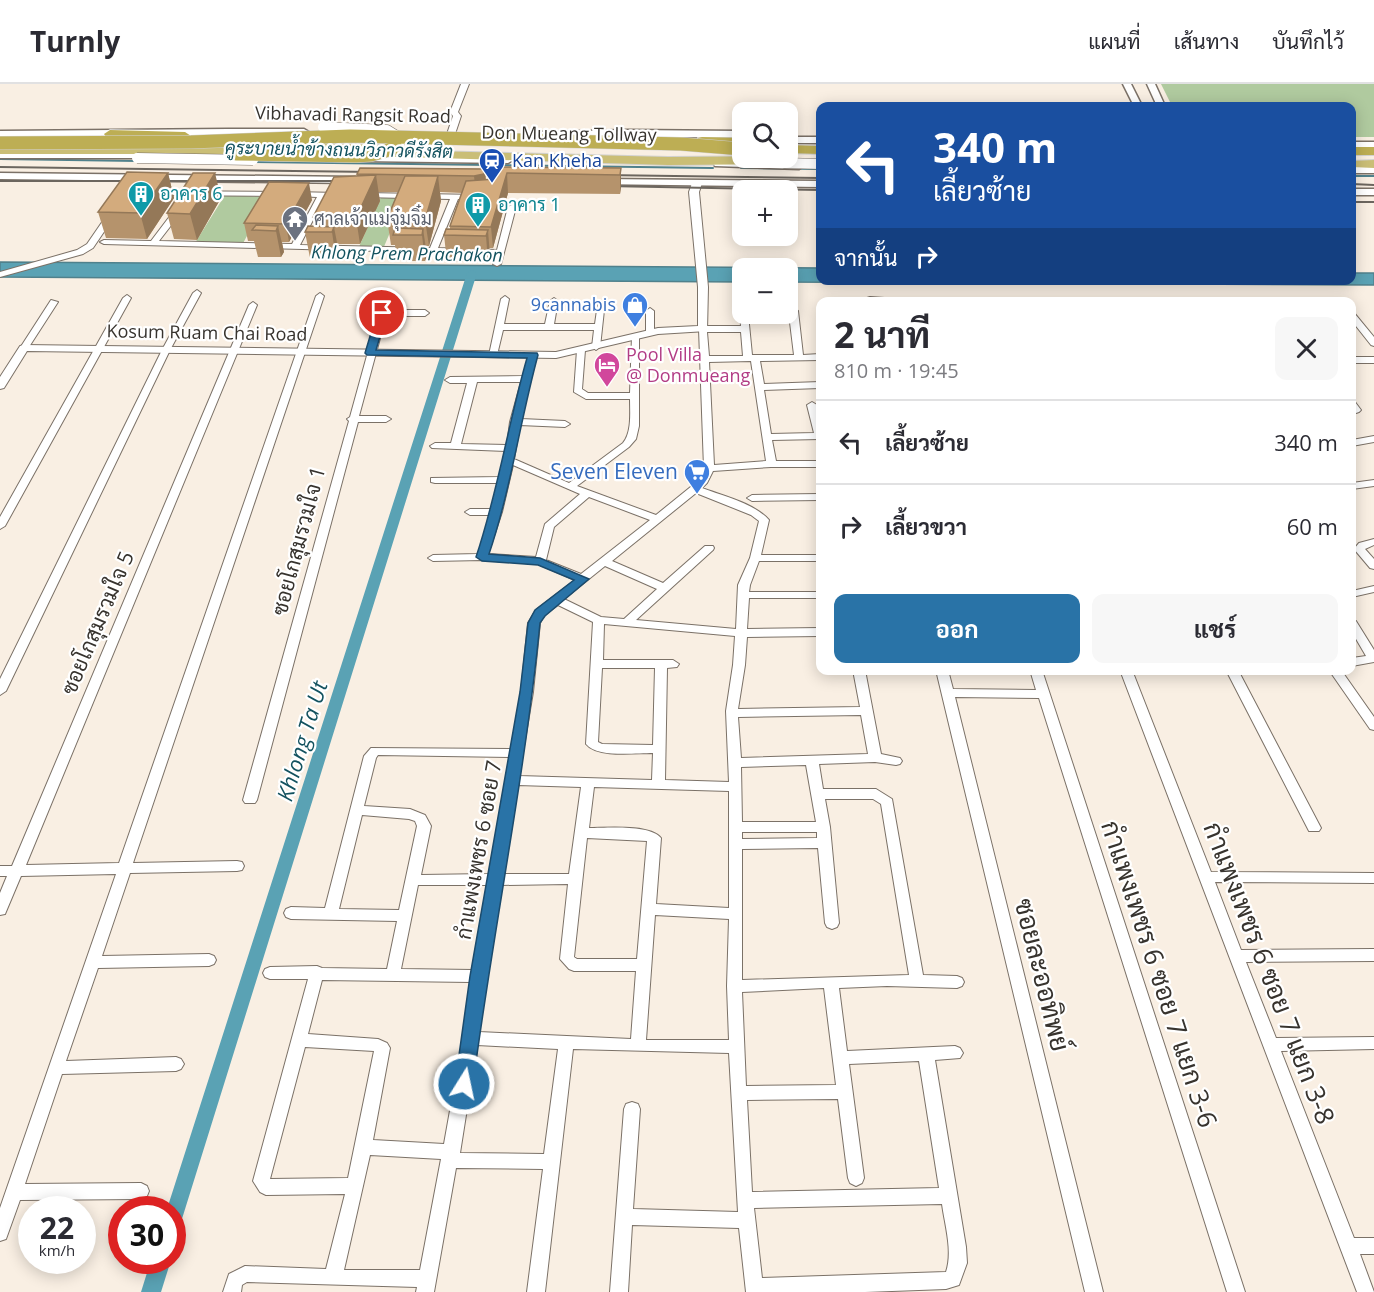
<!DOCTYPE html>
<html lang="th">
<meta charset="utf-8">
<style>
body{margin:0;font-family:"Open Sans",Sarabun,sans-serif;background:#f7f7f7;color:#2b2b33;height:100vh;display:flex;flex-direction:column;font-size:22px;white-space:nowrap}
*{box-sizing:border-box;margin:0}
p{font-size:20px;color:#7c7c81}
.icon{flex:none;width:33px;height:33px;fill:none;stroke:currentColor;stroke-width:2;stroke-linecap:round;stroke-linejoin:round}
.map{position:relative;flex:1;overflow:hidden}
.details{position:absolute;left:816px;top:213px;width:540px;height:378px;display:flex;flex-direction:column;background:#fff;border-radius:12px;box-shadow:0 3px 15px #0003}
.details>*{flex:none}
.banner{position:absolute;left:816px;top:18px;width:540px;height:183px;border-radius:12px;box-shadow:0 3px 15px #0003;background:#1a4fa0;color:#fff;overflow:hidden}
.buttons{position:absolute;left:732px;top:18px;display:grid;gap:12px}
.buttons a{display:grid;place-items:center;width:66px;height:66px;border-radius:12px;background:#fff;box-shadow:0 3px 15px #0003;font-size:30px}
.speed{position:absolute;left:18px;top:1112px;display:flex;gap:12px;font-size:30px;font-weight:700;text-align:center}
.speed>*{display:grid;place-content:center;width:78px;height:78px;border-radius:50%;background:#fff;box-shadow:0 3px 15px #0003;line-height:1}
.speed small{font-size:15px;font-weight:400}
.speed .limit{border:9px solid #d22;background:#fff;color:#111}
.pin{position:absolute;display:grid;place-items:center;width:51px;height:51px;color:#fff;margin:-26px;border:3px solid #fff;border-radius:50%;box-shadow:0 2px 6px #0007}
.me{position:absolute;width:66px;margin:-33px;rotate:10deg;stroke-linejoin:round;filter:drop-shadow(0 0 4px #0008)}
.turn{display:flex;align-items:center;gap:21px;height:126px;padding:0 18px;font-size:27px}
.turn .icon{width:78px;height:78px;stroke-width:2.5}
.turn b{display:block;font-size:42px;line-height:51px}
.then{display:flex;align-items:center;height:57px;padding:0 18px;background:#0003;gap:12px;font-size:22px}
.round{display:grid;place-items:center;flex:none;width:63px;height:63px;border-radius:12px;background:#f7f7f7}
.headline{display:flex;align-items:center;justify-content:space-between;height:102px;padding:0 18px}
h1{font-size:36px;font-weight:700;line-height:45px}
.action{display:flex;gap:12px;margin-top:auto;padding:12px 18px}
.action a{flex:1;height:69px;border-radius:12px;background:#2973a7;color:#fff;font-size:24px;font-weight:700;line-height:69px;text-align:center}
.action a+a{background:#f7f7f7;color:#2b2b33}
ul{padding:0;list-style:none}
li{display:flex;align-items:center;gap:18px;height:84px;padding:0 18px;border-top:2px solid #e1e1e2}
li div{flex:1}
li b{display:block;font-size:22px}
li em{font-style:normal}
header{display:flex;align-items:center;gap:36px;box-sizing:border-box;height:84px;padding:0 30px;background:#fff;border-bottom:2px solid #e1e1e2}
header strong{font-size:28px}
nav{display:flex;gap:33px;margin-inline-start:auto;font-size:21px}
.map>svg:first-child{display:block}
.green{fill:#b0ca9f}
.water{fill:#5aa2b4;stroke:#50818c;stroke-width:1.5}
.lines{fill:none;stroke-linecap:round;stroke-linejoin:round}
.stream{stroke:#50818c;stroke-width:2}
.canal{fill:#5aa2b4;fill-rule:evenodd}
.minor-casing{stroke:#7b7167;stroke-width:2}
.tertiary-casing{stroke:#7b7167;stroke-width:2}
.secondary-casing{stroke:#7b7167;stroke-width:3}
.trunk-casing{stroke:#d3d2d1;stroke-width:2}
.motorway-casing{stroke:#d3d2d1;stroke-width:2}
.minor{fill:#fff;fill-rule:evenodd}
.tertiary{fill:#fff;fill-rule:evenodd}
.secondary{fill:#fff;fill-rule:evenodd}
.trunk{fill:#cabe76;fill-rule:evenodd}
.motorway{fill:#bdae54;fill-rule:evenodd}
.rail{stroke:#6c665f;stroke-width:2}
.secondary-bridge-casing{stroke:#7b7167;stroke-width:11;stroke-linecap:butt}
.motorway-bridge-casing{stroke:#d3d2d1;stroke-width:14;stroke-linecap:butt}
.secondary-bridge{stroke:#fff;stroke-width:10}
.motorway-bridge{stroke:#bdae54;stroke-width:13}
.wall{fill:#b5936c}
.shaded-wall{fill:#947858}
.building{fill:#d3ab7d;stroke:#947858;stroke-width:1.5}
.route{fill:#2973a7;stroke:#1b4b6d;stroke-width:1.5}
.labels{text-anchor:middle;stroke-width:4.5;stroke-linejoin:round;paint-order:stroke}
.far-street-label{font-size:18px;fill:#37332e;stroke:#fff}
.far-water-label{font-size:18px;font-style:italic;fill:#13525f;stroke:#fff}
.far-transit-label{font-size:18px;fill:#164399;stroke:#fff;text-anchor:start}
.far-culture-label{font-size:18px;fill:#0d838f;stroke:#fff;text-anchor:start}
.far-worship-label{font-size:18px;fill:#5b616d;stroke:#fff;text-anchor:start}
.far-shop-label{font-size:18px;fill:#366cbe;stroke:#fff;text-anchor:end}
.far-hotel-label{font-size:18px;fill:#b23c85;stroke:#fff;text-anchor:start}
.shop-label{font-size:21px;fill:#366cbe;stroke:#fff;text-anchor:end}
.street-label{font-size:21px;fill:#37332e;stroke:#fff}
.water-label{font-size:22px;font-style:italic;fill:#13525f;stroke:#fff}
.near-street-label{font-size:26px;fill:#37332e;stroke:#fff}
</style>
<header>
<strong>Turnly</strong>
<nav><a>แผนที่</a><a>เส้นทาง</a><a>บันทึกไว้</a></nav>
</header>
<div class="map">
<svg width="1374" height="1208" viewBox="0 0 1374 1208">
<rect width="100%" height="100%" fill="#f9efe3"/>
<path class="green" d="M1161 0H1374V53H1352V22H1172Z
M225 111 268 113 241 163 195 159Z
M381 113H405L383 165H358Z"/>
<path class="water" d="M0 178 820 184V196H1352V189H1374V201L788 198V184H742V198L0 193Z"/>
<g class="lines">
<path class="stream" d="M0 75 137 77
M253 78 713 84
M741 84 820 85
M1352 92H1374"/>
<path class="canal" d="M472 186 477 189 181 1138 179 1144 172 1147V1125H167L467 189Z
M151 1176H171L161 1208H141Z"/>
<g class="minor-casing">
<path id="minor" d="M155 107 278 108 282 110 278 112 158 111H155Z
M293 108 338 109 342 111 338 113H325L300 161 430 164 450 115 362 113V109H365L479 111V115H458L438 164 497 166 508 123 512 121 516 123 501 180 497 182 493 180 496 170 104 160 100 158 104 156 151 157 176 124H179L183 126 159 157 292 160 317 113 296 112 292 110Z
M109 128 116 130 93 164 83 170 0 193V188L77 166 87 160Z
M197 206 201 209 170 266 6 607 0 611V595L162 266 193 209Z
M388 207 392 210 388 226H425L429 229 425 232H386L359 332H386L391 335 386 338H358L257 716 255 719H245L243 716 349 337 347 335 350 333 384 210Z
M320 209 324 212 133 779 237 777 242 778 244 782 242 786 237 787 130 789 102 872 209 870 214 872 216 876 214 880 209 882 98 884 66 977 176 973 181 975 184 980 181 985 176 987 62 990 25 1100 141 1099 147 1102 149 1107 147 1112 141 1115 20 1116 6 1155 0 1157V1124L116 790 21 792 5 830 0 831V809L7 792H0V782H12L249 221 253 218 257 221 26 781 119 779 316 212Z
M127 211 131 214 5 442 0 445V433L123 214Z
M505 212 509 215 504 240H545L550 217 554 214 558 217 554 240H595L598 219 605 217 600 263 596 266 592 263 594 246H503L497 271 496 273H490L489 271 501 215Z
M870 213 899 215 903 218H867V214Z
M1170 214 1175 218 1166 217Z
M51 216 58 218 27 266H21L20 264Z
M788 222 798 227 803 271 820 270V276L760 277 764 300 820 298V304L764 306 771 350 814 349 807 321 812 318 817 321 820 337V355L772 356 776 377H820V383H771L713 387 707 399 702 404C723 412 754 419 769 436L761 471H820V477H759L750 501 749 508H820V514H749L747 545 820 544V552L747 553 745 581 738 625 860 623 853 586H865L881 670 900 674 902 677 900 680 896 681 875 678 819 680 823 705H876L892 715 923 891 957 892 962 894 964 898 962 902 957 904 887 902 839 904 847 967 955 962 960 964 963 969 960 974 935 976 966 1163 967 1179 959 1201 946 1205 865 1208H746L739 1144 632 1141 628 1208H610L624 1025 626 1020 632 1018 638 1020 640 1025 633 1125 738 1128 729 969 573 965 545 1208H527L543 1085 456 1084 434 1208H416L417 1203 247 1198 242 1201 241 1208H223L229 1190 245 1182 326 1185 345 1110 266 1111 260 1108 253 1097 308 895H270L265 893 263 889 265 885 270 883 317 882 322 884 387 885 397 837 291 835 286 833 284 829 286 825 291 823 325 824 364 672 371 664 511 665 521 608 528 539 536 526 575 496 538 480 482 476 433 477 428 474 433 471 478 470 491 431H470L465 428 470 425H493L499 399H435L431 398V394L500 393 506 367 432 364 430 362 435 359H451L467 299H450L445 296 450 293 523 292 529 271 530 269H536L537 271 521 335 565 337 570 340 565 343 520 341 514 375 569 399 623 359C632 348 630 329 630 315H586L574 308 577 266 581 263 585 266 582 305 588 309H630L632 252 639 250V342L636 355 629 363 577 402 656 431 698 397 704 384 699 245 703 242H741L740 230 742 228V230H748L752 271H794ZM707 248H741L743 272H709ZM751 277 766 377 714 381 709 278ZM477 298H521L510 338 507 361 461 360ZM513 381 580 410 545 440 536 473 488 470 502 428ZM696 409 751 431 759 437 750 474 738 501 736 545 636 536 713 466 714 464 713 462H705L663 499 612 477ZM589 413 650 436 581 490 546 476 554 443ZM605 482 657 505 624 535 601 533 564 515ZM558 521 593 538 586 660C597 674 635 669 653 669L652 696 519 692 533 608 540 539 544 531ZM604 540 735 552 733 581 726 627 729 698 665 696 667 584 677 583 679 580 673 576H603ZM602 584H655L653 661 602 660 598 658ZM861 631 868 670 741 674 738 633ZM378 671 510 673 489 790 421 791 431 742 425 731 410 725 364 722 376 674ZM806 681 816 738H742L741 683ZM518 701 581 703 569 790H503ZM594 703 729 707V824L656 820 661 754C650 740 606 744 589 744ZM825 715H873L881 720 909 891 742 896V765L818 764 825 839 827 843 832 845 837 843 839 839 830 743ZM362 731 409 735 415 737 417 742 399 826 339 825ZM742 748H817V754L742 755ZM587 754 647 757 637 875H577L574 873ZM568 800 560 875 569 885 574 887H636L631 955 479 948 501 801ZM418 801H488L473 886 401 885ZM655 831 729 835 727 902 729 956H646ZM322 896 471 898 463 954 444 1060 373 1056 390 964 387 959 378 955 308 950ZM824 904 836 1001 746 1002 742 908ZM477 961 558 965 544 1070 460 1069ZM305 963 374 967 348 1094 270 1095ZM919 977 939 1104 752 1108 747 1016 838 1015 848 1094 850 1099 856 1102 862 1099 864 1094 849 980ZM370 1071 441 1075 420 1186H344ZM942 1120C945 1142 953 1167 946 1188L762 1194 754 1124Z
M650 224 654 227V248L650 251 646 248V227Z
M1352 229 1355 230 1374 253V262L1371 261 1352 237Z
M1352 273H1374V279H1352Z
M1352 317 1355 318 1361 326 1359 328 1356 329 1352 326Z
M1374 352V358L1352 362V356Z
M1374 396V402L1352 405V399Z
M820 410V416L752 417 747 414 752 411Z
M1374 455V461L1365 465 1374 475V485L1370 484 1354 465 1359 459Z
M1374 502V508L1352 513V507Z
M1352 536 1356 537 1374 566V578L1352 582V574L1366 572 1352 548Z
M936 586H948L953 605 1036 606 1030 586H1042L1245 1208H1227L1039 614 955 613 1103 1208H1085Z
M1120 586H1132L1211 788 1374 789V799L1215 798 1241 866 1374 865V877L1246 878 1276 954 1374 953V965L1281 967 1354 1154H1374V1170H1360L1374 1208H1357Z
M1226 586H1238L1321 744 1319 747H1309Z
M1329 586H1341L1374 633V646L1370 645Z"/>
</g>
<g class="tertiary-casing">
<path id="tertiary" d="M461 0H469L458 28 461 32 455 50 451 53 447 50 453 32 450 28Z
M697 96 702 99 699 108 708 203 707 247 658 250 556 274 27 267 4 304 0 305V293L20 262 24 261 556 268 658 244 698 242V203L689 108 692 99Z"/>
</g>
<g class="secondary-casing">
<path id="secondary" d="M1123 0H1131L1142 22H1134Z
M1147 0H1155L1165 22H1157Z
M228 45H304L309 48 304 51 0 53V47Z
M628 46 742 47V53L533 54 528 51 533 48Z
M788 53H820V59H788Z
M1352 58H1374V64H1352Z
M0 68H157L162 71 157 74H0Z
M359 72 508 73 513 76 508 79 362 77 359 76Z
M719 77 799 79 804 82 799 85 715 82 714 80Z
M1352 83H1374V89H1352Z
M0 89 355 93 360 96 355 99 0 95Z
M599 95 820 97V103L595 100V96Z
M1352 105H1374V111H1352Z"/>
</g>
<g class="trunk-casing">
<path id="trunk" d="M243 59 387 61 391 62V66L668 73 791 72 797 76 791 80 668 81 373 72 369 71 368 67 262 66 261 69 257 70H0V64H238L239 60Z
M1374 76V84L1352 83V77Z"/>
</g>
<g class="motorway-casing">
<path id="motorway" d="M110 46 185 48 191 52 185 56 106 53 104 50Z
M702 53 742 54V62L698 60V54Z
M788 61 820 62V70L788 69Z
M1352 63H1374V71H1352Z"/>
</g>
<use href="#minor" class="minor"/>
<use href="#tertiary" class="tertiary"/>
<use href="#secondary" class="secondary"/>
<use href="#trunk" class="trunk"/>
<use href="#motorway" class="motorway"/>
<path class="rail" d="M0 83 375 88
M468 89 513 90
M603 91 820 94
M0 97H348
M1352 100 1374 101
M606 102 820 106
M1352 118H1374"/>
<g class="secondary-bridge-casing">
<path id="secondary-bridge" d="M323 43 387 46 400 54 399 60
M137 74 253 76
M770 74 785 79 820 80"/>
</g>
<g class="motorway-bridge-casing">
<path id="motorway-bridge" d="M0 59 191 58 350 52 681 60 742 65
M236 70 356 72 371 71 396 64"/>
</g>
<use href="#secondary-bridge" class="secondary-bridge"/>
<use href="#motorway-bridge" class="motorway-bridge"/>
</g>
<path class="wall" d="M496 83 621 84V103L620 110 508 109 493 164H489L490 172 488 178H447L444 151 450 145V142L462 109 440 108 441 117 429 162H426L427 171 425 177H397L395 161H391L387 135 398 108H378L380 117 360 160H337L339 169 336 175 310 174 305 148 314 142 313 133 357 92V90L485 85 486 96 495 95Z
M168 89 174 114 147 155 106 154 98 128Z
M221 114 197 156 174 155 167 129Z
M312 116 289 158H282L284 168 281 173H258L254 157H248L244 139Z"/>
<path class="shaded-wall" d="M621 84V103L620 110V91Z
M485 85 486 102 476 109 474 92Z
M168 89 174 114 147 155 140 129Z
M215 89 221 114 197 156 190 130Z
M507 89 508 109 493 164 491 143Z
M376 91 380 117 360 160 356 134Z
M438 92 441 117 429 162 425 136Z
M309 99 312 116 289 158 286 140Z
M278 142 284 168 281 173 276 147Z
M334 143 339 169 336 175 332 148Z
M423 145 427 171 425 177 422 151Z
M488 146 490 172 488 178 486 152Z"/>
<path class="building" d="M496 83 621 84 620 91 507 89 491 143 450 142 466 97 495 95Z
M360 84 485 85 484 90 474 92 357 90Z
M127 88 168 89 140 129 98 128Z
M193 89H215L190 130 167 129Z
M376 91 356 134 313 133 334 93Z
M405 92H438L425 136 387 135Z
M269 98 309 99 286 140 244 139Z
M256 141 278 142 276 147 252 146Z
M308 142 334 143 332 148H305Z
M395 144 423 145 422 151H393Z
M446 145 488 146 486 152 444 151Z"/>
<path class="route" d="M382 226 387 229 376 266 537 269 538 271C520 337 511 405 489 470L540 474 589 495 545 532 540 539C525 693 493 846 473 1000L470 1005 464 1007 457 1005 455 1000 470 892 520 608 528 539 535 526 574 496 538 481 482 477 476 473C498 408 508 340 527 274L367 271 365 269 377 229Z"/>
<defs>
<g id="station-pin" transform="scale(1.35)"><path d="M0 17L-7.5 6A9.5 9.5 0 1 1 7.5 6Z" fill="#1a4fb4" stroke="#fff"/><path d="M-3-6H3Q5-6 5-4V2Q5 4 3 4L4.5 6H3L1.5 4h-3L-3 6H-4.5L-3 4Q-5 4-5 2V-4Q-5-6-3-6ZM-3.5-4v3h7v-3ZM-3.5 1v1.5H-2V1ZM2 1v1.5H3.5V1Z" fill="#fff"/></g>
<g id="building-pin" transform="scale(1.35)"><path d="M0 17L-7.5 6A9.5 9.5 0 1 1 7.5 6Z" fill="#0f9aa8" stroke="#fff"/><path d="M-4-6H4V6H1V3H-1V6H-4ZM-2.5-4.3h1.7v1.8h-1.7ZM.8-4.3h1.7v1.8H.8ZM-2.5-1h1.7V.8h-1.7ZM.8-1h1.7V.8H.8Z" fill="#fff"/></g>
<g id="temple-pin" transform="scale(1.35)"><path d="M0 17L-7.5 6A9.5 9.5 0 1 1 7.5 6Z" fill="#6b7280" stroke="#fff"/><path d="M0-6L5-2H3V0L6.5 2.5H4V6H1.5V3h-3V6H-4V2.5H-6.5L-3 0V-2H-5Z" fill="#fff"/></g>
<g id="shop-pin" transform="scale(1.35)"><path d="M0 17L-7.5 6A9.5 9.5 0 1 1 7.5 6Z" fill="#3f7fe0" stroke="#fff"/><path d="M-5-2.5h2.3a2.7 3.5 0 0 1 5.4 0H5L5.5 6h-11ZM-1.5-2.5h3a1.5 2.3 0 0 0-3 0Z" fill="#fff"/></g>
<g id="hotel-pin" transform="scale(1.35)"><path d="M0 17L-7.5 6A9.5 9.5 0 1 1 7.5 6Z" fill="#d1479c" stroke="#fff"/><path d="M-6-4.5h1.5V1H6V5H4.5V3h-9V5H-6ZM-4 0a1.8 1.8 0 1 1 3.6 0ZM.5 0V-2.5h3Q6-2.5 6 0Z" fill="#fff"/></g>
<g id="supermarket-pin" transform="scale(1.35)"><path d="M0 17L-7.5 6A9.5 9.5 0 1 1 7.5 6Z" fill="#3f7fe0" stroke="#fff"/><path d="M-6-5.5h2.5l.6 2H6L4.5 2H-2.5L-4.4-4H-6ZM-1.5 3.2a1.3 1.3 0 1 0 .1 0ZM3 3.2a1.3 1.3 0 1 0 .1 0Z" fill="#fff"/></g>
</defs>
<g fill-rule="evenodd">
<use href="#station-pin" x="492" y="77"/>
<use href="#building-pin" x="141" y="110"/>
<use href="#building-pin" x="478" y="121"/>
<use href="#temple-pin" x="295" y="135"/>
<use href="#shop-pin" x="635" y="221"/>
<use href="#hotel-pin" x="607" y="281"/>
<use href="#supermarket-pin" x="697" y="388"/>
</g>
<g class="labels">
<g class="far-street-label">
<text transform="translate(353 31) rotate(1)" y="6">Vibhavadi Rangsit Road</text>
<text transform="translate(569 50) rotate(1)" y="6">Don Mueang Tollway</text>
<text transform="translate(207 249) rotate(1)" y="6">Kosum Ruam Chai Road</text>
</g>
<g class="far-water-label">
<text transform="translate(339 66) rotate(1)" y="6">คูระบายน้ำข้างถนนวิภาวดีรังสิต</text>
<text transform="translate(407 170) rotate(1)" y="6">Khlong Prem Prachakon</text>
</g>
<g class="far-transit-label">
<text x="512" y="83">Kan Kheha</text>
</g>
<g class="far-culture-label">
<text x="160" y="116">อาคาร 6</text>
<text x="498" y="127">อาคาร 1</text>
</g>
<g class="far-worship-label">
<text x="314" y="141">ศาลเจ้าแม่จุ๋มจิ๋ม</text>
</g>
<g class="far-shop-label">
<text x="616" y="227">9cannabis</text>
</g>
<g class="far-hotel-label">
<text x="626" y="277">Pool Villa<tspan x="626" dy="21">@ Donmueang</tspan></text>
</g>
<g class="shop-label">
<text x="678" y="395">Seven Eleven</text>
</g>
<g class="street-label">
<text transform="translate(299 457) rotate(-75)" y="7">ซอยโกสุมรวมใจ 1</text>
<text transform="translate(98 539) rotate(-67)" y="7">ซอยโกสุมรวมใจ 5</text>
<text transform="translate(479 766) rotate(-80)" y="7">กำแพงเพชร 6 ซอย 7</text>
</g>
<g class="water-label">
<text transform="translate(302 657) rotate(-73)" y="8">Khlong Ta Ut</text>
</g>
<g class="near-street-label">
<text transform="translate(1269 889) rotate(69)" y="9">กำแพงเพชร 6 ซอย 7 แยก 3-8</text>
<text transform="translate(1159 890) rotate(72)" y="9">กำแพงเพชร 6 ซอย 7 แยก 3-6</text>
<text transform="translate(1042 891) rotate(76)" y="9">ซอยละออทิพย์</text>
</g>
</g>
</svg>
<div class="buttons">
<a><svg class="icon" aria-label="search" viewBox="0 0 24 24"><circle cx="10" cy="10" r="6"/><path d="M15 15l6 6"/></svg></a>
<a>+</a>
<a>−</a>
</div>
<div class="speed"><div>22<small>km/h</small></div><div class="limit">30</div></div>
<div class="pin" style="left:382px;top:229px;background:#d93025"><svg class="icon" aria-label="arrive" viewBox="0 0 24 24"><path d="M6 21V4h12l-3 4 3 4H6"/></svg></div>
<svg class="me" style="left:464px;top:1000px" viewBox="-20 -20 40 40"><circle r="17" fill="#2973a7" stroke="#fff" stroke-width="3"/><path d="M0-11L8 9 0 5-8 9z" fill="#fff"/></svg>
<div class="banner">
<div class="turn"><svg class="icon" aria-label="left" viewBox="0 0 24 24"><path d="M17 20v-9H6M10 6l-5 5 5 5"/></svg><div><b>340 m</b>เลี้ยวซ้าย</div></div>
<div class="then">จากนั้น<svg class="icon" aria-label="right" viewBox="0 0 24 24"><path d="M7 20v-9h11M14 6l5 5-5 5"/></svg></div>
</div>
<section class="details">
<div class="headline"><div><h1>2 นาที</h1><p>810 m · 19:45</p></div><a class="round"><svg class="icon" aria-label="close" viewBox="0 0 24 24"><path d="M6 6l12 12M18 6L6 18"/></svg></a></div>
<ul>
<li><svg class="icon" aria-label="left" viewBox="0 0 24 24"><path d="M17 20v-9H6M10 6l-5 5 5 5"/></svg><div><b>เลี้ยวซ้าย</b></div><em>340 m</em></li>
<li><svg class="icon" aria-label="right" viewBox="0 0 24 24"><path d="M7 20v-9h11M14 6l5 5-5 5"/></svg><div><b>เลี้ยวขวา</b></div><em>60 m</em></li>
</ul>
<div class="action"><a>ออก</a><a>แชร์</a></div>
</section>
</div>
